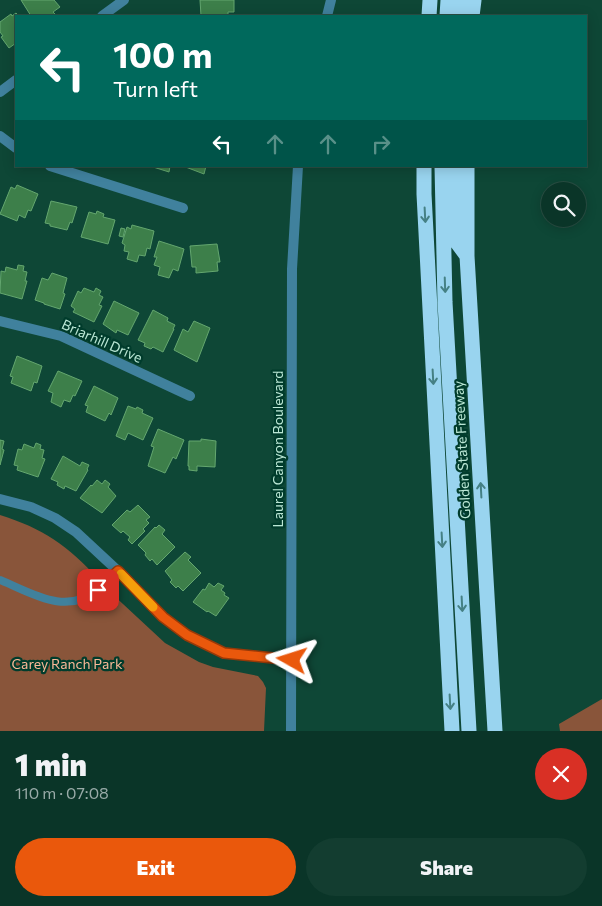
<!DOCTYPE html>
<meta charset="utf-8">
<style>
body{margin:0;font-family:Commissioner,sans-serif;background:#133d30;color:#f1f3f6;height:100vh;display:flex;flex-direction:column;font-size:19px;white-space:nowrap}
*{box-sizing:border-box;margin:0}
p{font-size:16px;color:#99aba8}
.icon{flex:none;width:28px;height:28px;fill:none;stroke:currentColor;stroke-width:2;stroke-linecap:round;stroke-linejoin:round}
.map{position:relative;height:731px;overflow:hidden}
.side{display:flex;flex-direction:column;background:#0a3528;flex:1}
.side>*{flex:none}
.top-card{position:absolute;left:15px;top:15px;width:572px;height:152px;border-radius:0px;box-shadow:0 2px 12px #0003,0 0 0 1px #2a5045;background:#00695c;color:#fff;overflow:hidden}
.tools{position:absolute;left:541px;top:182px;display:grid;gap:10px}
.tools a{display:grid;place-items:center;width:45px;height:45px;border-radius:50%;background:#0a3528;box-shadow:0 2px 12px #0003,0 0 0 1px #2a5045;font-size:25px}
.pin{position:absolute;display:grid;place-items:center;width:42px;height:42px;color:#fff;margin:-21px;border-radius:10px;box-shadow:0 2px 8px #0006}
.me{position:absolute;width:55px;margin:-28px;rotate:276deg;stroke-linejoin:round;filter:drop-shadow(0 0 4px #0008)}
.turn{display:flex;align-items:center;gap:18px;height:105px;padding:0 15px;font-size:22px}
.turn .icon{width:65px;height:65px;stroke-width:2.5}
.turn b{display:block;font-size:35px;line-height:42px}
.lanes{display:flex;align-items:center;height:48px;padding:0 15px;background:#0003;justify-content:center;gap:25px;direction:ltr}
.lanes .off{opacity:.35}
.round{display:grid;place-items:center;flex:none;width:52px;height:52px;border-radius:26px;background:#133d30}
.headline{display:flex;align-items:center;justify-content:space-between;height:85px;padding:0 15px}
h1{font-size:30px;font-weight:800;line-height:38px}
.action{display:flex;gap:10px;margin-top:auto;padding:10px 15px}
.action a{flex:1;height:58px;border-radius:30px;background:#ea580c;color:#fff;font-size:20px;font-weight:800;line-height:58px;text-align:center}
.action a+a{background:#133d30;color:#f1f3f6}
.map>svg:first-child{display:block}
.green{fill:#89553a}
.building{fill:#3d7f4a;stroke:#64a76f}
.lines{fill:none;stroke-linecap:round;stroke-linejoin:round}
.service{stroke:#40819d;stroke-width:8}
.minor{stroke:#40819d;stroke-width:10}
.tertiary{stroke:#40819d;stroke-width:10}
.motorway{stroke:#99d4ef;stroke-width:15}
.oneway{stroke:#458084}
.route-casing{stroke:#983908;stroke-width:12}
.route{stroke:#ea580c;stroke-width:9}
.slow{stroke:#f59e0b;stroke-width:9}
.labels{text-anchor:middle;stroke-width:4.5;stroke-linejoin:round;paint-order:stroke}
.street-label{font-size:14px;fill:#bae7d5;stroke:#003c2c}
.park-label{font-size:14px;fill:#f9b897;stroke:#003c2c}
</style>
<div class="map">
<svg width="602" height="731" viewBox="0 0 602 731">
<rect width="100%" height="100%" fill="#0e4736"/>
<path class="green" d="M0 515C42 528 69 546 98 579L89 586 100 598 109 591 165 643 199 662 213 667 258 676 263 682 266 688 264 731H0Z
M602 699V731H560L559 724Z"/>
<path class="building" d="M21 0H54L60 7 53 12 55 14 51 16H31Z
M200 0H234V12H228V16H201Z
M16 13 19 16H16V43L9 48 1 37 3 36 0 32V22L11 14 12 16Z
M150 166H170L169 172Z
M183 166H206L204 174Z
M17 185 38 194 31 211 28 210 25 218 19 215 17 221 0 214 11 187 15 189Z
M51 201 77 207 72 223 70 222 67 230 50 226V224L45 223Z
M97 211 104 214 103 217 115 220 108 244 81 237 89 212 96 214Z
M132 225 154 231 150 249 147 248 145 256 139 255 137 262 127 259 129 252 124 251 125 245 122 243 127 227 131 229Z
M121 228 125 229 123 237 119 236Z
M159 241 184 249 178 271 173 269 169 278 158 275 160 267 154 265 157 257H154Z
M217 244 220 262H217L218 271 196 273V267H192L190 246Z
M18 265 24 266 23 271 27 272 25 281H27L22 299 0 293 1 271 5 272 6 267 17 270Z
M52 273 67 278 63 293 65 294 60 309 44 304V303L35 300 42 278 48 280Z
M84 288 94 292 96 288 101 291 99 295 103 297 99 305 102 306 94 322 73 312 75 309 71 306 78 291 81 293Z
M114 301 139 313 128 335 117 330 116 333 103 324Z
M153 310 168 318 167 321 175 325 173 329H174L163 352 153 347 151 349 144 346 145 343 138 340Z
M194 321 210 328 197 362 174 350 183 329 188 332Z
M17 356 42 366 37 383 34 382 31 391 11 383 13 377 10 376Z
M58 371 82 381 75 396 73 395 70 402 64 400 61 407 51 402 53 393 48 391Z
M94 386 118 398 111 415 109 413 105 421 86 412 88 406 85 405Z
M128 406 136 409 137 407 143 410 142 413 153 418 143 440 128 433 125 440 116 436Z
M158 429 184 440 176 459 173 457 165 473 148 466 154 447 151 446Z
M201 439 216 441 215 467 197 466V471L189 470V466H188L189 441H201Z
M0 440 4 441 2 449 4 450 0 465Z
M36 443 41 445 40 449 44 450 42 458 45 459 38 477 17 470 18 466 14 465 18 449 22 450 24 444 34 448Z
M63 456 80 466 82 462 89 465 87 469 88 470 76 491 65 486 64 489 57 485 58 482 51 479Z
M97 480 102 484 105 480 110 484 108 487 116 496 102 513 80 498 91 485 92 486Z
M138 505 150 517 146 520 149 523 143 529 145 531 132 544 128 540 130 537 123 531 121 533 112 525 127 510 130 512Z
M159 525 165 530 162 534 175 547 157 565 152 559 150 561 145 555 146 553 138 545 155 527 156 528Z
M185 552 191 557 188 560 201 573 183 591 178 586 176 588 170 582 172 580 165 571Z
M209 583 214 587 218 583 224 586 221 590 225 593 224 595 229 598 216 616 208 611 207 612 193 602 203 589 205 590Z"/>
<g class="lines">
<path class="service" d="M0 580C32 593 65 616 98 590 105 584 111 577 118 571"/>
<path class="minor" d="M0 136 16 148
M50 166 183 208
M0 321 61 336 190 396
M0 499 31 507 55 518 76 532 118 571 163 617 187 635 224 653 292 660"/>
<path class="tertiary" d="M102 16 124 0
M327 16 331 0
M0 92 16 80
M291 731 292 269 298 166"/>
<path class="motorway" d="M429 16 430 0
M447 16 448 0
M459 16 460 0
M472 16 474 0
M424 166V194L452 731
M442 166 445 302 469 731
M453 166V237L467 256
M467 166V256L495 731"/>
</g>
<defs><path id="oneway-shaft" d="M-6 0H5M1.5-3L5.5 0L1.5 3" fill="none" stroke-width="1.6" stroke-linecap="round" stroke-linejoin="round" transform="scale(1.25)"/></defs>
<g class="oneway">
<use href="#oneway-shaft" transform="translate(425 215) rotate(87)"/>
<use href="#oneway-shaft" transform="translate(445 285) rotate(88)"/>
<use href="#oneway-shaft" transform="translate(433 377) rotate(87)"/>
<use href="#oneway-shaft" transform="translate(481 490) rotate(-93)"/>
<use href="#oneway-shaft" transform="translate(442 540) rotate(87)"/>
<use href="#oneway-shaft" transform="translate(462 604) rotate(87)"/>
<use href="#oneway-shaft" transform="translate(450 702) rotate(87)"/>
</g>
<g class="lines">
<g class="route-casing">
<path id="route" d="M98 590 118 571 163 617 187 635 224 653 292 660"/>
</g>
<use href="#route" class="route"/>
<path class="slow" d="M121 574 153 607"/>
</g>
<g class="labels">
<g class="street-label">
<text transform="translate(102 341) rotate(24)" y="5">Briarhill Drive</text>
<text transform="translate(278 449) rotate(-90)" y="5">Laurel Canyon Boulevard</text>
<text transform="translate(462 450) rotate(-93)" y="5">Golden State Freeway</text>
</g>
<g class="park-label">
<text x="67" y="669">Carey Ranch Park</text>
</g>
</g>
</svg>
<div class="tools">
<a><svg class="icon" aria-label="search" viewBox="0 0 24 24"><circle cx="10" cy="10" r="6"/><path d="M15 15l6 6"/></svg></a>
</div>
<div class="pin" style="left:98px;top:590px;background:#d93025"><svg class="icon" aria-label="arrive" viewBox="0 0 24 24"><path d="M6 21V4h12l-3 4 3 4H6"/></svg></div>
<svg class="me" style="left:292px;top:660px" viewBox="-20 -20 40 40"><path d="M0-17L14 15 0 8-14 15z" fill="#ea580c" stroke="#fff" stroke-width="4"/></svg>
<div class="top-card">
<div class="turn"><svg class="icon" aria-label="left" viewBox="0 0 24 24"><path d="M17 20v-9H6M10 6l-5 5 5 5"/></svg><div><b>100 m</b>Turn left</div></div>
<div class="lanes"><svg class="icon" aria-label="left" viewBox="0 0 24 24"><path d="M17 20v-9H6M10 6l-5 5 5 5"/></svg><svg class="icon off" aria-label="ahead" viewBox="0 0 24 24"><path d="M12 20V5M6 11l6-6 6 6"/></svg><svg class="icon off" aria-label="ahead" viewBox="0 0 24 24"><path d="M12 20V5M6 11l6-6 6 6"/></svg><svg class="icon off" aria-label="right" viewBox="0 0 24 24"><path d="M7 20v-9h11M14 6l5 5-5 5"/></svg></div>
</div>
</div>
<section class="side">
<div class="headline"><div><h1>1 min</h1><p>110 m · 07:08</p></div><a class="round" style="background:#d93025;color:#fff"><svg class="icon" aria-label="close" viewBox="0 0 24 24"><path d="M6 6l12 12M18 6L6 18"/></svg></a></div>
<div class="action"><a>Exit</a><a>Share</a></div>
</section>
